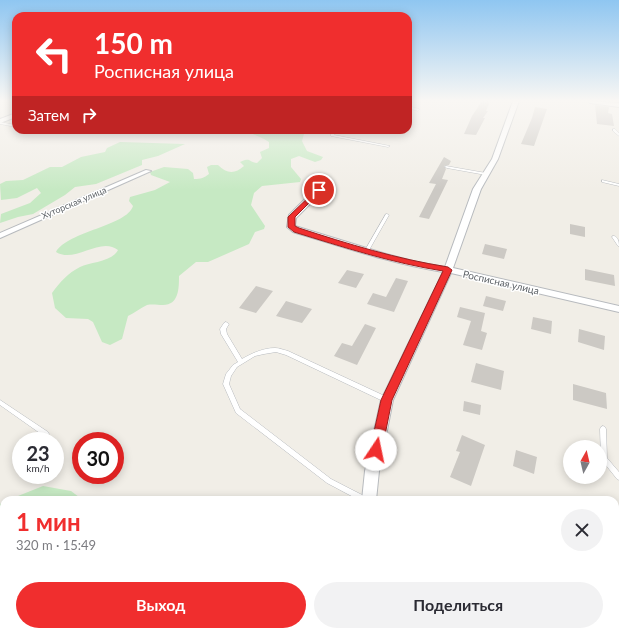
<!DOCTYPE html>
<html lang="ru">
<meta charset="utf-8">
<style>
body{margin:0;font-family:Lato,sans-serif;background:#f2f2f3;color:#2b2b33;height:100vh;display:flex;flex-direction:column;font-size:15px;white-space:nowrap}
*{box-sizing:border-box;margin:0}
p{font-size:13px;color:#7c7c81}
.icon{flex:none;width:22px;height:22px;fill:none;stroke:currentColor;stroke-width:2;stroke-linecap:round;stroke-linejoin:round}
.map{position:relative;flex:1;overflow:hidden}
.panel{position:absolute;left:0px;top:496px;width:619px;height:140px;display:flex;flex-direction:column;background:#fff;border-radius:12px 12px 0 0;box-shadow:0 2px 10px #0003}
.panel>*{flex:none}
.hud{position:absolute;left:12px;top:12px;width:400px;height:122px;border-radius:12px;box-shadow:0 2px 10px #0003;background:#f02e2e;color:#fff;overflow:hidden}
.needle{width:26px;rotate:8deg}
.tools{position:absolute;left:563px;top:440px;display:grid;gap:8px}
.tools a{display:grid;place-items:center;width:44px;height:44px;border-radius:50%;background:#fff;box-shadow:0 2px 10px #0003;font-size:20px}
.speed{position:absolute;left:12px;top:432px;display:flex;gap:8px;font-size:20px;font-weight:700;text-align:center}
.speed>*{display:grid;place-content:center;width:52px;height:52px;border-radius:50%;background:#fff;box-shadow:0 2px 10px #0003;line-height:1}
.speed small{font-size:10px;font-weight:400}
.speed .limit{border:6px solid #d22;background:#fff;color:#111}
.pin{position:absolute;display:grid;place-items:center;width:34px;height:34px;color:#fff;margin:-17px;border:2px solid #fff;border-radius:50%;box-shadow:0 1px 4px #0007}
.me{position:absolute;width:44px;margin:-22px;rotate:11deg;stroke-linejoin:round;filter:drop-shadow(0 0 3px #0008)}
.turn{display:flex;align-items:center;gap:14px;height:84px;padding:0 16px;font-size:18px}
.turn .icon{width:52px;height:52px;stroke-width:2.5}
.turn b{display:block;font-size:28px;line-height:34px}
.then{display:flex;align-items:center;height:38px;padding:0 16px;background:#0003;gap:8px;font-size:15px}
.round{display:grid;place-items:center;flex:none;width:42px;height:42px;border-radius:21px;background:#f2f2f3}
.head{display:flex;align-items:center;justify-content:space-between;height:68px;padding:0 16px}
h1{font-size:24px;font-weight:700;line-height:30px;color:#f02e2e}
.action{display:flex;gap:8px;margin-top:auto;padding:8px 16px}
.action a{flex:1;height:46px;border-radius:24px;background:#f02e2e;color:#fff;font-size:16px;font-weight:700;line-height:46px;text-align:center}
.action a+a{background:#f2f2f3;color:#2b2b33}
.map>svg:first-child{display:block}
.green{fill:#c6e9c3}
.building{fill:#ccc9c4}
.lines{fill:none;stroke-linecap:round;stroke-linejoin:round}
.lane-casing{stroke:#b7babe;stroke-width:1}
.street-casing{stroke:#b7babe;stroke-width:2}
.lane{fill:#fff;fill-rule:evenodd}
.street{fill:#fff;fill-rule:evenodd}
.route{fill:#f02e2e;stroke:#9c1e1e}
.labels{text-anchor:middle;stroke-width:3;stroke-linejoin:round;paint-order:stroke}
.far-street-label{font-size:9px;fill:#5e6368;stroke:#fff}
.street-label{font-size:10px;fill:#5e6368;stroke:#fff}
</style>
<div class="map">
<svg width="619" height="636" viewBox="0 0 619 636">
<rect width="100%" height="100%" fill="#f1eee7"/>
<path class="green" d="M244 130H318L316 132 304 134 302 141 307 151 323 157 321 160 315 162 299 156 291 159V167L301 179 300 182 262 186 254 193 251 205 265 226 264 229 255 232 249 244 208 262H196L179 276C179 288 179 305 163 305 158 305 152 304 147 305 141 308 134 313 128 316L122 339 110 345 102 342 93 322 88 319 66 318 55 308 52 293C60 282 68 273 80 267 90 262 112 262 118 250 100 236 75 264 56 252 68 231 127 226 133 206L129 201 130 197 155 190 170 182 151 175 150 172 164 167 188 169 193 173 194 179C201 179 204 178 209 174L207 167 211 165H218C227 174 235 174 244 166L240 162C251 157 248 162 257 163L262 158 260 152 269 148V142L264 139Z
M120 142 185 144 158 156 142 160V165L96 184 75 187 65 195 33 214 18 217 0 223 1 214 30 203 41 193 37 188 17 198 1 200 0 184 6 181 23 180 50 167H62L81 157 105 152 107 148Z
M43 486 71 491 83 500H8Z
M4 502V632H134L132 636H0V504Z"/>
<path class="building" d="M482 101H490L486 111H488L483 118H485L476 135 464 134 472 116Z
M595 105 609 107 608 113 612 114 614 126 597 124Z
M535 107 547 109 534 146 521 144 532 118Z
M444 157 451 161 449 165 444 166 446 169 442 179 448 180 429 219 419 217 436 184 429 183Z
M570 224 585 227V237L570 234Z
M485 244 507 249 504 259 482 254Z
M585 269 614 275 615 286 585 280Z
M347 270 364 274 356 288 338 283Z
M396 278 408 281 394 312 367 304 373 293 386 297Z
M256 286 273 291 256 313 239 308Z
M486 296 506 301 503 311 483 306Z
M286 301 312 309 302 323 276 316Z
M460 307 485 313 481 331 487 333 482 350 463 345 471 321 457 317Z
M533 317 552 321 551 334 531 329Z
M365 324 376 328 357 365 334 356 342 343 352 346Z
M579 329 605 336 604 350 578 342Z
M476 363 504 371 501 390 471 382Z
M573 384 606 393 607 409 573 400Z
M464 401 481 405 480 415 463 411Z
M462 435 485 445 471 486 450 477 460 452 456 451Z
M516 450 537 457 534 474 513 466Z"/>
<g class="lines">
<g class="lane-casing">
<path id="lane" d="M408 106 419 109V110L418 111 408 108Z
M0 122 16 125V127L0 124Z
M613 129H615L619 133V136L613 131Z
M36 130H46C44 132 38 132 36 130Z
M335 130H338L334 135 390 146 388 147 331 136V134Z
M446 166 486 173 488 174 486 175 447 168 445 167Z
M602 180 619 184V186L602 182Z
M386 214H387L389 215 368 252V253H364V252Z
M613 236H614C618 237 619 242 619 246H618L612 237Z
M226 322 229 324 226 329 227 334 242 359C252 353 264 348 275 348 279 348 284 350 288 351L389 398 390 400 389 402H385L286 355 276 352 264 354 255 356 237 367 231 376 229 384 240 409 331 479 368 498 369 500H359L327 483 236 413 223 384 226 374 233 365 238 362 221 334 220 329 224 323Z
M0 400 48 432 49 434 48 436 46 437 44 436 0 405Z
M603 426 605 427 606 429 607 458 619 472V480L617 479 601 459 600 429 601 427Z"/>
</g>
<g class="street-casing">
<path id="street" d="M513 101H519L498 159 481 189 453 268 619 306V312L451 273 393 400 379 471 376 500H362L365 471 381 400 443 272C392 264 343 247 293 232L287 227 289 215 316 188H322V192L296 218 295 226 386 254 417 262 445 267 473 189 492 159Z
M587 101 619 103V107L590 103Z
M16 113V117L0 123V119Z
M146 170 151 171 0 238V233Z
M497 632H516L517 636H498Z"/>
</g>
<use href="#lane" class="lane"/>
<use href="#street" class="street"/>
</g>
<linearGradient id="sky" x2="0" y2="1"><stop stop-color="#8fc6f1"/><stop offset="0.53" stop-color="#f9f7f4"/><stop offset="1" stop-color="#f9f7f4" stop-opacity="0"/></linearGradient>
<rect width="619" height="190" fill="url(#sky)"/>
<path class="route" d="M317 189 322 190 295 217V226L299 228C348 244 397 259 448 267L452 270 392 400 382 450 380 453 376 455 372 453 370 450 381 400 443 271C392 263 343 247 294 232L288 227V217Z"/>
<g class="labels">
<g class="far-street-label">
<text transform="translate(74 203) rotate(-23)" y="3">Хуторская улица</text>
</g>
<g class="street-label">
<text transform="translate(501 282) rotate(13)" y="4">Росписная улица</text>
</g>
</g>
</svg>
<div class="tools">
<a><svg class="needle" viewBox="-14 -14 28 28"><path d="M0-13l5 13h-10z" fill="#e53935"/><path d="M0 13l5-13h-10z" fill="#7c7c81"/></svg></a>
</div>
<div class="speed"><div>23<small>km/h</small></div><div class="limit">30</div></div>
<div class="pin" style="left:319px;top:190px;background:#d93025"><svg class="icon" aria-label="arrive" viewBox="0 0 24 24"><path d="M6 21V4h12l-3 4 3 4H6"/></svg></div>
<svg class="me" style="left:376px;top:450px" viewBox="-20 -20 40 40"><circle r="19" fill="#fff"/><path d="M0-13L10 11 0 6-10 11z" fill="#f02e2e"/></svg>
<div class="hud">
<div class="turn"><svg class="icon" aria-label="left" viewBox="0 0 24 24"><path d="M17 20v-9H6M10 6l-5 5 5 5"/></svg><div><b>150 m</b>Росписная улица</div></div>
<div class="then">Затем<svg class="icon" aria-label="right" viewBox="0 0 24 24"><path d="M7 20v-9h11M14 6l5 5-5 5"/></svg></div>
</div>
<section class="panel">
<div class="head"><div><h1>1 мин</h1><p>320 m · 15:49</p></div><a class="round"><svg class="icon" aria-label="close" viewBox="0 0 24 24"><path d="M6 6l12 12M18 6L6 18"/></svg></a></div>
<div class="action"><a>Выход</a><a>Поделиться</a></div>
</section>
</div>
